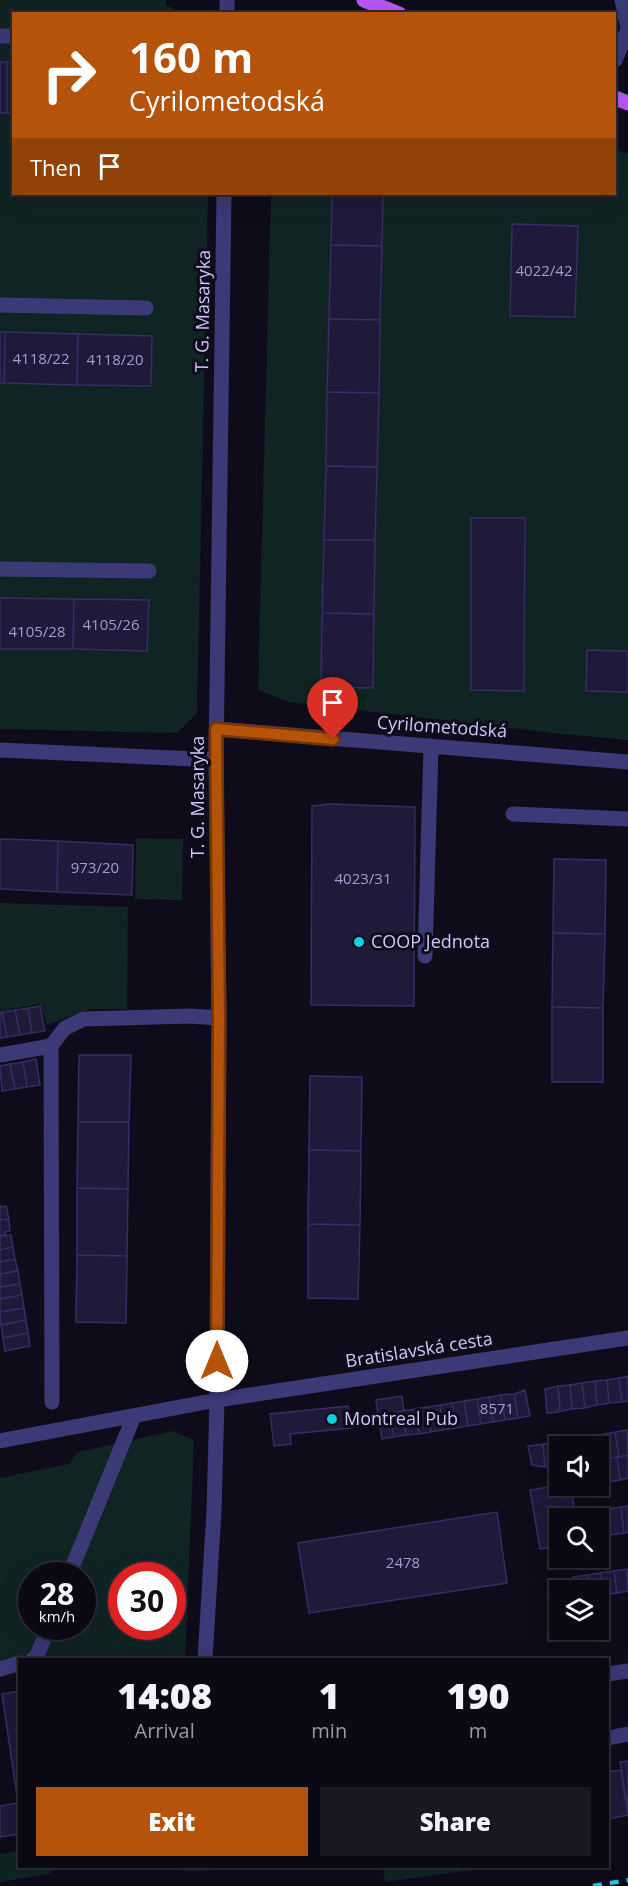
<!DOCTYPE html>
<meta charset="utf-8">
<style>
body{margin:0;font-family:"Open Sans",sans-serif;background:#181722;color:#f1f3f6;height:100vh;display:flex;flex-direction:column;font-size:22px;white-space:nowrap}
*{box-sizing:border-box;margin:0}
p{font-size:20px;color:#999aa0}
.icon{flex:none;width:33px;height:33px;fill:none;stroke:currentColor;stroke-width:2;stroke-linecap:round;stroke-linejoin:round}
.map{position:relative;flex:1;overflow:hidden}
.sheet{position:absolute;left:18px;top:1658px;width:591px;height:210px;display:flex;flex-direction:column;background:#0a0914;border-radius:0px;box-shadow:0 6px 24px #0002,0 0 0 2px #2a2a34}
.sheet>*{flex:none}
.top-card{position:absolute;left:12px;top:12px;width:604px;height:183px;border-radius:0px;box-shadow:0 6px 24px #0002,0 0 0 2px #2a2a34;background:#b45309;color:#fff;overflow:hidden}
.fabs{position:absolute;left:549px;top:1436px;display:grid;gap:12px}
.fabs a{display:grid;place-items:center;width:60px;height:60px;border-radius:0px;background:#0a0914;box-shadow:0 6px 24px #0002,0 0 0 2px #2a2a34;font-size:30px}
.speed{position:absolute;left:18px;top:1562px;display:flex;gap:12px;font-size:30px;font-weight:700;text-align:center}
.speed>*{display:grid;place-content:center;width:78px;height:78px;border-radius:50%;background:#0a0914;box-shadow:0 6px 24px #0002,0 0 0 2px #2a2a34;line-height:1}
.speed small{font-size:15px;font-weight:400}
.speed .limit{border:9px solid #d22;background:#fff;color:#111}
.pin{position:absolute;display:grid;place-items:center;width:51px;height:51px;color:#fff;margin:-62px -26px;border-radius:50% 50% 50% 0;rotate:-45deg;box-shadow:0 0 6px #0007}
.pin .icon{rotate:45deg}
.me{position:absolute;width:66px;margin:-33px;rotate:0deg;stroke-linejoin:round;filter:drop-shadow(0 0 4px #0008)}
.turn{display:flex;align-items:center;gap:21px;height:126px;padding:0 18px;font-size:27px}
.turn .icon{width:78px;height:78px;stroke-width:2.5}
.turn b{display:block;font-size:42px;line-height:51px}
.then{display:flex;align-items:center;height:57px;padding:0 18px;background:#0003;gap:12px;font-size:22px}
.eta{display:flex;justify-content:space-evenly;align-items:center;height:102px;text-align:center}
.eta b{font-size:36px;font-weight:800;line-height:42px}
.cta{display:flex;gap:12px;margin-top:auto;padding:12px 18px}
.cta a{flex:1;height:69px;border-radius:0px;background:#b45309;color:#fff;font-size:24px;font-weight:800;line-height:69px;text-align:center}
.cta a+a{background:#181722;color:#f1f3f6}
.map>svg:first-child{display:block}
.green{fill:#0f2423;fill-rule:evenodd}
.building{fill:#1f193a;stroke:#372c64;stroke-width:1.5}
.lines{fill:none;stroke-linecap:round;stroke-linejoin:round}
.minor{stroke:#3b3976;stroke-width:15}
.major{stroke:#b956f5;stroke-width:15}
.rail{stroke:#0ecee2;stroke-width:4.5;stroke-dasharray:9 8;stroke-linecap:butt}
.route-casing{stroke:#753606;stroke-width:15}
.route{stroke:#b45309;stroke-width:10}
.poi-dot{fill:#0ecee2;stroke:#0e0c1a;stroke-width:2}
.labels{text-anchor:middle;stroke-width:6;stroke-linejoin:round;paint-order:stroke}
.number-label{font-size:15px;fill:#a29ccc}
.street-label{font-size:18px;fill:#cec8fc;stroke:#0e0c1a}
.poi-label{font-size:18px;fill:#cec8fc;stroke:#0e0c1a;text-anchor:start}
</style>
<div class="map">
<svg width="628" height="1886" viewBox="0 0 628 1886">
<rect width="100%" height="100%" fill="#0e0c1a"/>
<path class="green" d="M0 0H166V5L182 13 14 14V194H208L197 713 177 733 0 729Z
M615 149 628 154V740L553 733 289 702 258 690 271 194H615Z
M136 838 183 839 182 900 135 899Z
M0 903 128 907 127 1009H91L47 1025 40 1004 0 1011Z
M173 1431 194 1440 185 1659H20L0 1664V1478L69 1464 78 1452ZM32 1575H82V1626H32ZM122 1575H172V1626H122Z
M19 1851 20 1866H50L51 1874 0 1882V1854Z
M184 1866H367L182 1871Z
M382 1866H502L385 1882Z"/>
<path class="building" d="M0 62H7V113H0Z
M7 62H14V113H7Z
M332 194H383L382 246 331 245Z
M512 224 578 226 575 317 510 316Z
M331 245 382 246 380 320 329 319Z
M329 319 380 320 379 393 327 392Z
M0 332H5L4 383H0Z
M5 332 78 334 77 385 4 383Z
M78 334 152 336 151 386 77 385Z
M327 392 379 393 377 467 326 466Z
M326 466 377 467 375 540H324Z
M471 518H525L524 691 471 690Z
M324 540H375L374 614 322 613Z
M0 598 74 599 73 649H0Z
M74 599 149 600 147 651 73 649Z
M322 613 374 614 373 688 321 687Z
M587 650 628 651V692L586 691Z
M330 804 415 807 414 1006 311 1005 312 806Z
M0 839 58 841 57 892 0 889Z
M58 841 133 845 132 895 57 892Z
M554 859 606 860 605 934 553 933Z
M553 933 605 934 603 1008 552 1007Z
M40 1006 45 1031 32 1033 28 1008Z
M552 1007 603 1008V1082H552Z
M28 1008 32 1033 20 1035 15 1010Z
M15 1010 20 1035 7 1037 2 1012Z
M2 1012 7 1037 0 1038V1013Z
M79 1055H131L129 1122H78Z
M36 1059 40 1085 27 1087 23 1062Z
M23 1062 27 1087 15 1089 10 1064Z
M10 1064 15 1089 2 1091 0 1066Z
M310 1076 362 1077 361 1151 309 1150Z
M78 1122H129L128 1189 77 1188Z
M309 1150 361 1151 360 1225 308 1224Z
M77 1188 128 1189 127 1256 77 1255Z
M0 1204V1207L6 1206 9 1219 0 1220Z
M9 1219 10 1231 5 1232V1235L0 1236V1220Z
M308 1224 360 1225 358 1299 308 1298Z
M11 1235 13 1247 0 1250V1236Z
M13 1247 15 1259 0 1262V1250Z
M77 1255 127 1256 126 1323 76 1322Z
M15 1259 18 1271 0 1274V1262Z
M18 1271 20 1284 0 1287V1274Z
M20 1284 22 1295 0 1299V1287Z
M22 1295 24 1308 0 1312V1299Z
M24 1308 26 1320 1 1325 0 1312Z
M26 1320 28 1333 3 1338 1 1325Z
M28 1333 30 1346 5 1351 3 1338Z
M628 1376V1401L622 1402 619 1378Z
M619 1378 622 1402 609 1403 607 1380Z
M607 1380 609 1403 597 1405 595 1381Z
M595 1381 597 1405 585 1408 582 1383Z
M582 1383 585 1408 572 1409 570 1385Z
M570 1385 572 1409 558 1412 557 1410 560 1409 558 1386Z
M558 1386 560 1409 557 1410 558 1412 547 1413 545 1389Z
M525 1390 530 1416 518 1418 514 1394Z
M514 1394 518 1418 505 1420 501 1395Z
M501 1395 505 1420 493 1422 489 1397Z
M402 1396 404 1411 378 1415 376 1400Z
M489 1397 493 1422 481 1424 477 1399Z
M477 1399 481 1424 468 1426 464 1401Z
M464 1401 468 1426 456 1428 452 1403Z
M452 1403 456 1428 443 1430 440 1405Z
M440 1405 443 1430 431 1432 428 1407Z
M348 1406 351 1428 290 1434 291 1444 274 1446 270 1414Z
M428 1407 431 1432 419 1434 415 1409Z
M415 1409 419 1434 406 1435 402 1411Z
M402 1411 406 1435 394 1437 390 1413Z
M390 1413 394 1437 382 1439 378 1415Z
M627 1430 628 1455 619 1457 615 1432Z
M615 1432 619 1457 607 1458 603 1434Z
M603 1434 607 1458 598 1459V1446H592L590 1436Z
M590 1436 592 1446H580L579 1438Z
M568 1440 569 1446H560V1465H558L555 1442Z
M555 1442 558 1465 545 1467 543 1444Z
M543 1444 545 1467 532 1465 528 1446Z
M628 1455V1478L620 1480 617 1457Z
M617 1457 620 1480 606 1482 603 1459Z
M598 1459H603L606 1482 598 1483Z
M560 1485H570L576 1518H560V1546L540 1549 530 1490Z
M628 1506V1532L624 1533 621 1507Z
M621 1507 624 1533 611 1535 608 1509Z
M608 1509 611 1535 598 1537V1518H596L595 1511Z
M497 1512 507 1583 309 1613 298 1543Z
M627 1569 628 1591 617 1593 614 1571Z
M614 1571 617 1593 603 1595 600 1573Z
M600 1573 603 1595 598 1596V1590H589L587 1575Z
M587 1575 589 1590H575L573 1577Z
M20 1691V1834L0 1837V1806L18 1803 2 1694Z
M628 1761V1810L620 1762Z
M621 1770 628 1815 608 1819V1772Z"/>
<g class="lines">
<path class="minor" d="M227 14V0
M0 36H14
M615 60 628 29 622 0
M0 305 146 308
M0 569 149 571
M217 729 628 762
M0 750 216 760
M513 814 628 819
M425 956 431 746
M0 1055 51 1046
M52 1402 51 1046 65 1028 84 1019 190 1016 219 1018
M0 1441 217 1400 628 1338
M69 1575 134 1416
M33 1659 36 1658 49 1626
M205 1659 214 1511 217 1400 219 1018 216 760 224 194
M0 1669 20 1663
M608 1674 628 1671
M608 1738 628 1734"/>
<path class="major" d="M364 0 399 14
M615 98 628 103"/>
<path class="rail" d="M593 1886 628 1880"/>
</g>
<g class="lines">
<g class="route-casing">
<path id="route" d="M217 1361 219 1018 216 729 333 739"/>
</g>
<use href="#route" class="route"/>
</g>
<g class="poi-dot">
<circle cx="359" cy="942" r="6"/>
<circle cx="332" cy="1419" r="6"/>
</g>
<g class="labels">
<g class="number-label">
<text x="544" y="276">4022/42</text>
<text x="41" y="364">4118/22</text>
<text x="115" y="365">4118/20</text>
<text x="111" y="630">4105/26</text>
<text x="37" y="637">4105/28</text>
<text x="95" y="873">973/20</text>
<text x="363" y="884">4023/31</text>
<text x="497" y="1414">8571</text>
<text x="403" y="1568">2478</text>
</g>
<g class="street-label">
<text transform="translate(203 311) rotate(-89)" y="6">T. G. Masaryka</text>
<text transform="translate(442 727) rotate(4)" y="6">Cyrilometodská</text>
<text transform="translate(198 797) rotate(-90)" y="6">T. G. Masaryka</text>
<text transform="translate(419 1350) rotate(-9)" y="6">Bratislavská cesta</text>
</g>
<g class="poi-label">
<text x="371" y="948">COOP Jednota</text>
<text x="344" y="1425">Montreal Pub</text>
</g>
</g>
</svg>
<div class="fabs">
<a><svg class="icon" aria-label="sound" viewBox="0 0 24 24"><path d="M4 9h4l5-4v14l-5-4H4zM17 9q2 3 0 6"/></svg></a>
<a><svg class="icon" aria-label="search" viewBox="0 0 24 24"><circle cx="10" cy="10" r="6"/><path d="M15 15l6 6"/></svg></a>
<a><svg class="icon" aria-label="layers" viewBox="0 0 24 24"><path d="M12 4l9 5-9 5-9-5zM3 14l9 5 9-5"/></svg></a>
</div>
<div class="speed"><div>28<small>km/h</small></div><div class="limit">30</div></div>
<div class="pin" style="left:333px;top:739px;background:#d93025"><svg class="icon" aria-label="arrive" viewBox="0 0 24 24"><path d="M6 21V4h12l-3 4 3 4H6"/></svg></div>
<svg class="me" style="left:217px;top:1361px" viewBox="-20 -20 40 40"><circle r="19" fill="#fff"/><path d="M0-13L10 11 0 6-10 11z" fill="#b45309"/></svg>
<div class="top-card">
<div class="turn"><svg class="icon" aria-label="right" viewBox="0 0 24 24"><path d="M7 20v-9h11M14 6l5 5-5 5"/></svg><div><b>160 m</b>Cyrilometodská</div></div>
<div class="then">Then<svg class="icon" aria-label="arrive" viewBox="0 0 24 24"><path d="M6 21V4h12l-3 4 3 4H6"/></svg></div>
</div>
<section class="sheet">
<div class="eta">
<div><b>14:08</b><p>Arrival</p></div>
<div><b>1</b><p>min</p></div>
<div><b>190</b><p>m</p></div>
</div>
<div class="cta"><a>Exit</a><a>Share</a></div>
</section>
</div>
